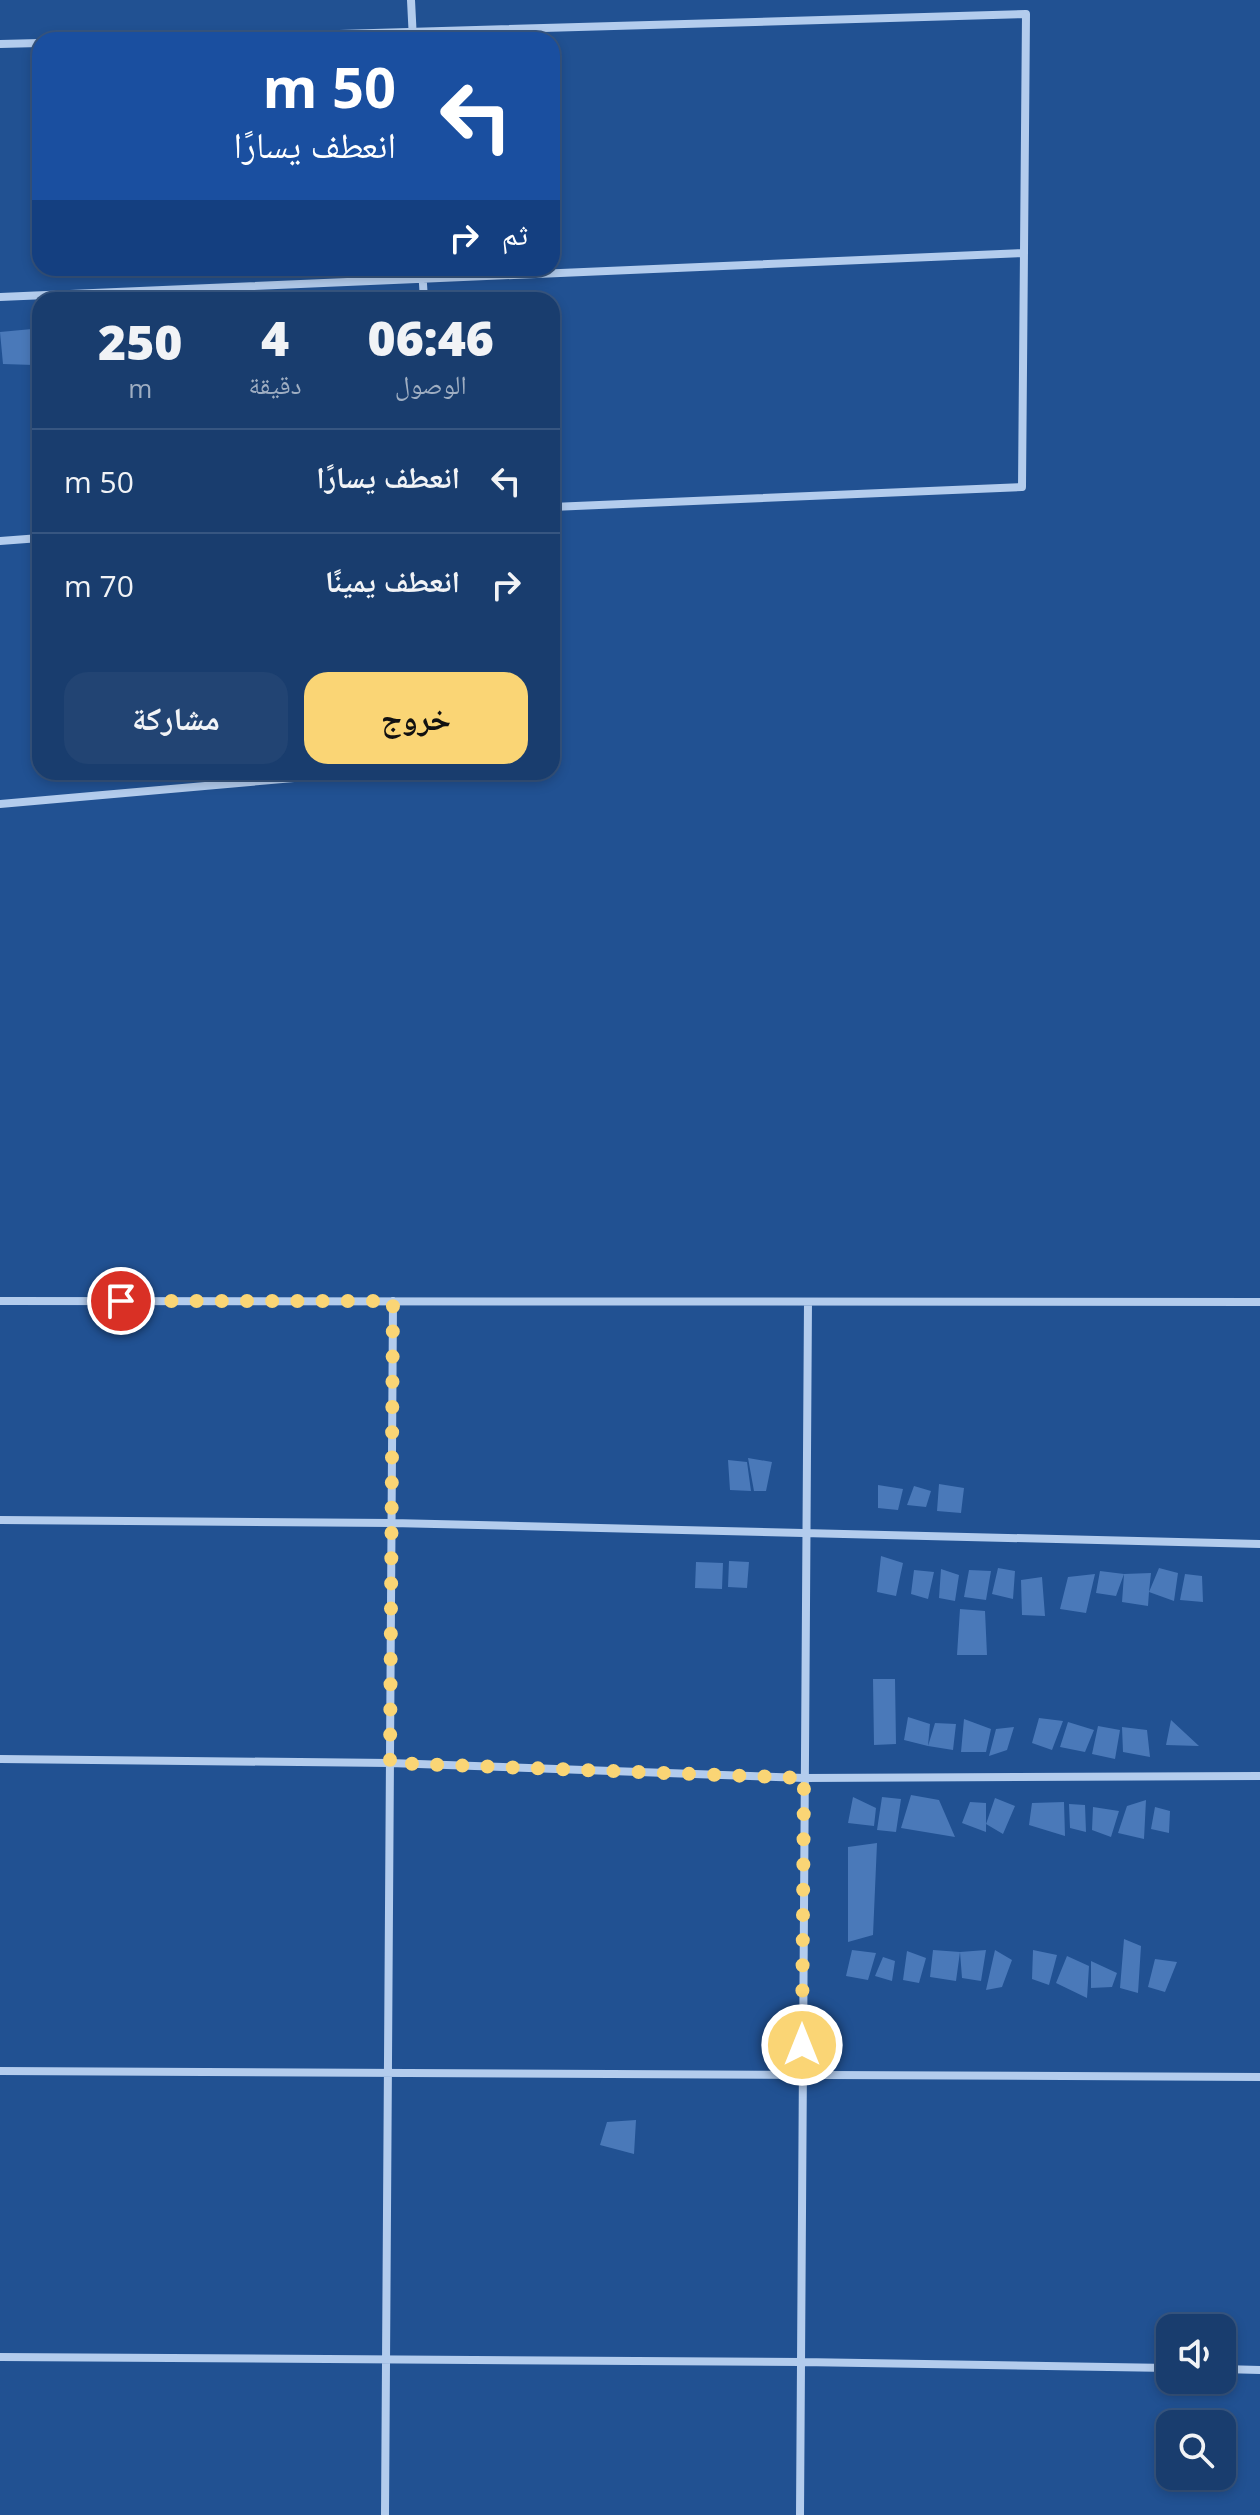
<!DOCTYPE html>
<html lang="ar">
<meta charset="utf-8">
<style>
body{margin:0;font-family:"Open Sans","Noto Naskh Arabic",sans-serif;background:#224473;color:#f1f3f6;direction:rtl;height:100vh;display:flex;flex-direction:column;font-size:30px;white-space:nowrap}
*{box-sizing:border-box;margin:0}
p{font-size:26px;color:#9faec2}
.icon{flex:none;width:44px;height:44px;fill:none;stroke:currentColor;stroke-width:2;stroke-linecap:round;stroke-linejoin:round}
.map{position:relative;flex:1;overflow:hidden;direction:ltr}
.details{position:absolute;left:32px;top:292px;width:528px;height:488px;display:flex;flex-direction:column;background:#193d6e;border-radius:24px;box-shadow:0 4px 12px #0003,0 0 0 2px #375681;direction:rtl}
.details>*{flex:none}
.guide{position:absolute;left:32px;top:32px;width:528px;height:244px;border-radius:24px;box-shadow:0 4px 12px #0003,0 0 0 2px #375681;direction:rtl;background:#1a4fa0;color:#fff;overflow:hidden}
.buttons{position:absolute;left:1156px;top:2314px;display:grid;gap:16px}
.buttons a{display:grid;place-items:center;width:80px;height:80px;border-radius:16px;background:#193d6e;box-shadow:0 4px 12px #0003,0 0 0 2px #375681;font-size:40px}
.pin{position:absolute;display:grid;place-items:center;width:68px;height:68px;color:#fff;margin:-34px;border:4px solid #fff;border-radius:50%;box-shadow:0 2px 8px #0007}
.me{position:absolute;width:88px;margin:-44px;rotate:0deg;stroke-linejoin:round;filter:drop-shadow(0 0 6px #0008)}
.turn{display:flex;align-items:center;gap:28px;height:168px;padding:0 32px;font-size:36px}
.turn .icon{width:104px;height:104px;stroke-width:2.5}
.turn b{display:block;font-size:56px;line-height:68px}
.then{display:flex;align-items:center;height:76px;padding:0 32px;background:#0003;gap:16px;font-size:30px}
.eta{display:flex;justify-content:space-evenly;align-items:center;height:136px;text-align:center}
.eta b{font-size:48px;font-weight:800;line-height:56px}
.action{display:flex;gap:16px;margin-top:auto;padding:16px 32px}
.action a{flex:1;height:92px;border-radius:24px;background:#fad575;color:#111;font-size:32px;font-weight:800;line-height:92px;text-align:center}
.action a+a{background:#224473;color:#f1f3f6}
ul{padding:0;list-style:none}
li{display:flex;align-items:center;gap:24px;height:104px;padding:0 32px;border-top:2px solid #375681}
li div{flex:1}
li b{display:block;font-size:30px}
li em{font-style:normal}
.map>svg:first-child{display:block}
.building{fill:#4a79b9}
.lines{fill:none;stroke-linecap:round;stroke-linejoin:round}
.street{stroke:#b3cced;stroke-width:8}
.route{stroke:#fad575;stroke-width:14;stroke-dasharray:0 25.2}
</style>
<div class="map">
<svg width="1260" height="2515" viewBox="0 0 1260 2515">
<rect width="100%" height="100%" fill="#215192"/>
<path class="building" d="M32 329 34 365 3 364 0 332Z
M748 1458 772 1462 766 1491H754Z
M728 1460 747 1462 751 1491 730 1490Z
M939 1484 964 1488 961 1513 937 1511Z
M878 1485 903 1489 898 1510 878 1508Z
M914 1486 931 1491 926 1507 907 1505Z
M881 1556 903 1563 896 1596 877 1592Z
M729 1561 749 1562 747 1588 728 1587Z
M696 1562 723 1563 722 1589 695 1588Z
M998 1568 1015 1571 1013 1599 992 1594Z
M1159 1568 1178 1573 1174 1601 1149 1592 1148 1606 1122 1602 1124 1574 1151 1573 1149 1592Z
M941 1569 959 1575 955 1601 939 1598Z
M914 1570 934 1572 928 1599 911 1594Z
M969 1570 991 1571 986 1600 964 1597Z
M1100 1571 1124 1574 1116 1596 1096 1593Z
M1095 1574 1086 1613 1060 1609 1068 1577Z
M1185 1574 1202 1576 1203 1602 1180 1600Z
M1042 1577 1045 1616 1022 1615 1021 1580Z
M960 1609 985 1611 987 1655H957Z
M873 1679H895L896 1744 874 1745Z
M908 1717 930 1724 928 1746 904 1740Z
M1039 1718 1063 1721 1052 1750 1032 1743Z
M964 1719 991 1729 986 1752H961Z
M1171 1720 1199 1746 1166 1745Z
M1068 1722 1094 1730 1085 1752 1060 1747Z
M935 1723 956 1724 953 1750 928 1746Z
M1098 1726 1120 1730 1115 1759 1092 1754Z
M1014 1727 1007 1750 989 1756 996 1729Z
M1122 1727 1147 1730 1150 1757 1123 1752Z
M911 1795 939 1800 955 1837 901 1828Z
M853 1797 876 1808 874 1826 848 1823Z
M882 1797 901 1799 896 1832 877 1830Z
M995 1798 1015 1806 1003 1834 986 1824V1832L962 1823 970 1802 986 1803V1824Z
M1146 1800 1144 1839 1118 1833 1127 1806Z
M1064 1802 1065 1836 1029 1825 1032 1803Z
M1069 1804 1085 1805 1086 1832 1070 1828Z
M1093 1807 1119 1811 1111 1837 1092 1830Z
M1155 1807 1170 1811 1169 1833 1151 1829Z
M877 1843 873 1935 848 1942V1847Z
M1124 1939 1141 1946 1138 1993 1120 1988Z
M852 1950 876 1953 868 1980 846 1976Z
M933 1950 960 1952 956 1981 930 1977Z
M986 1950 981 1981 962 1978 960 1952Z
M995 1950 1012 1960 1002 1987 986 1990Z
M1033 1950 1057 1955 1049 1985 1032 1979Z
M907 1951 926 1958 919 1983 903 1980Z
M1067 1956 1089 1966 1087 1998 1056 1983Z
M883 1957 895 1961 892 1981 875 1976Z
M1155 1959 1177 1962 1165 1992 1148 1987Z
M1091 1961 1117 1973 1112 1987 1091 1988Z
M636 2120 634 2154 600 2145 607 2122Z"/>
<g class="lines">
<path class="street" d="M411 0 413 40
M134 40 1026 14 1022 487 552 507
M0 44 40 43
M422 268 424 300
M0 297 1024 253
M0 541 40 538
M0 804 363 772
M0 1301 1260 1302
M0 1520 392 1523 1260 1544
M0 1759 390 1763 804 1778 1260 1776
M0 2071 1260 2077
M0 2357 801 2362 1170 2368
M1222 2369 1260 2370
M385 2515 393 1301
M800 2515 808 1302"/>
</g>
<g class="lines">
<path class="route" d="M121 1301H393L390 1763 804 1778 802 2045"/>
</g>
</svg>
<div class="buttons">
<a><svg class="icon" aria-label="sound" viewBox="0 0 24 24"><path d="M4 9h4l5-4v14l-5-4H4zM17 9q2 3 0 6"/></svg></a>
<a><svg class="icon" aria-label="search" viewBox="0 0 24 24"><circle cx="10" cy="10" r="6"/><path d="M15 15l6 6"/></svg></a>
</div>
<div class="pin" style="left:121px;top:1301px;background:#d93025"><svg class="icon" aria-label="arrive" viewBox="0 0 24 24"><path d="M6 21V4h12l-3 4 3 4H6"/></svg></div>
<svg class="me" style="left:802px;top:2045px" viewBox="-20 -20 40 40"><circle r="17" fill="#fad575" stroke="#fff" stroke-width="3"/><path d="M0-11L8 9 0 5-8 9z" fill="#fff"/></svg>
<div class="guide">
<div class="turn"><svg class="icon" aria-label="left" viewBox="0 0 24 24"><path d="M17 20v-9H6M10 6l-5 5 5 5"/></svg><div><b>50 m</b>انعطف يسارًا</div></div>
<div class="then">ثم<svg class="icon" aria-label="right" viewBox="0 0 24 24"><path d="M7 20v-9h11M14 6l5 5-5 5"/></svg></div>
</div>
<section class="details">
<div class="eta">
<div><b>06:46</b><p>الوصول</p></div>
<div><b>4</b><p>دقيقة</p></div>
<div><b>250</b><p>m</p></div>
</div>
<ul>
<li><svg class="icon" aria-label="left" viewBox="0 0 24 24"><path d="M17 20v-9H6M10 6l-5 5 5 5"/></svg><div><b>انعطف يسارًا</b></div><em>50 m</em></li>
<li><svg class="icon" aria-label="right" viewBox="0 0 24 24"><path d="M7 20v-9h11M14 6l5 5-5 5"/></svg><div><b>انعطف يمينًا</b></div><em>70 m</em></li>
</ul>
<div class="action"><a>خروج</a><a>مشاركة</a></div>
</section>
</div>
